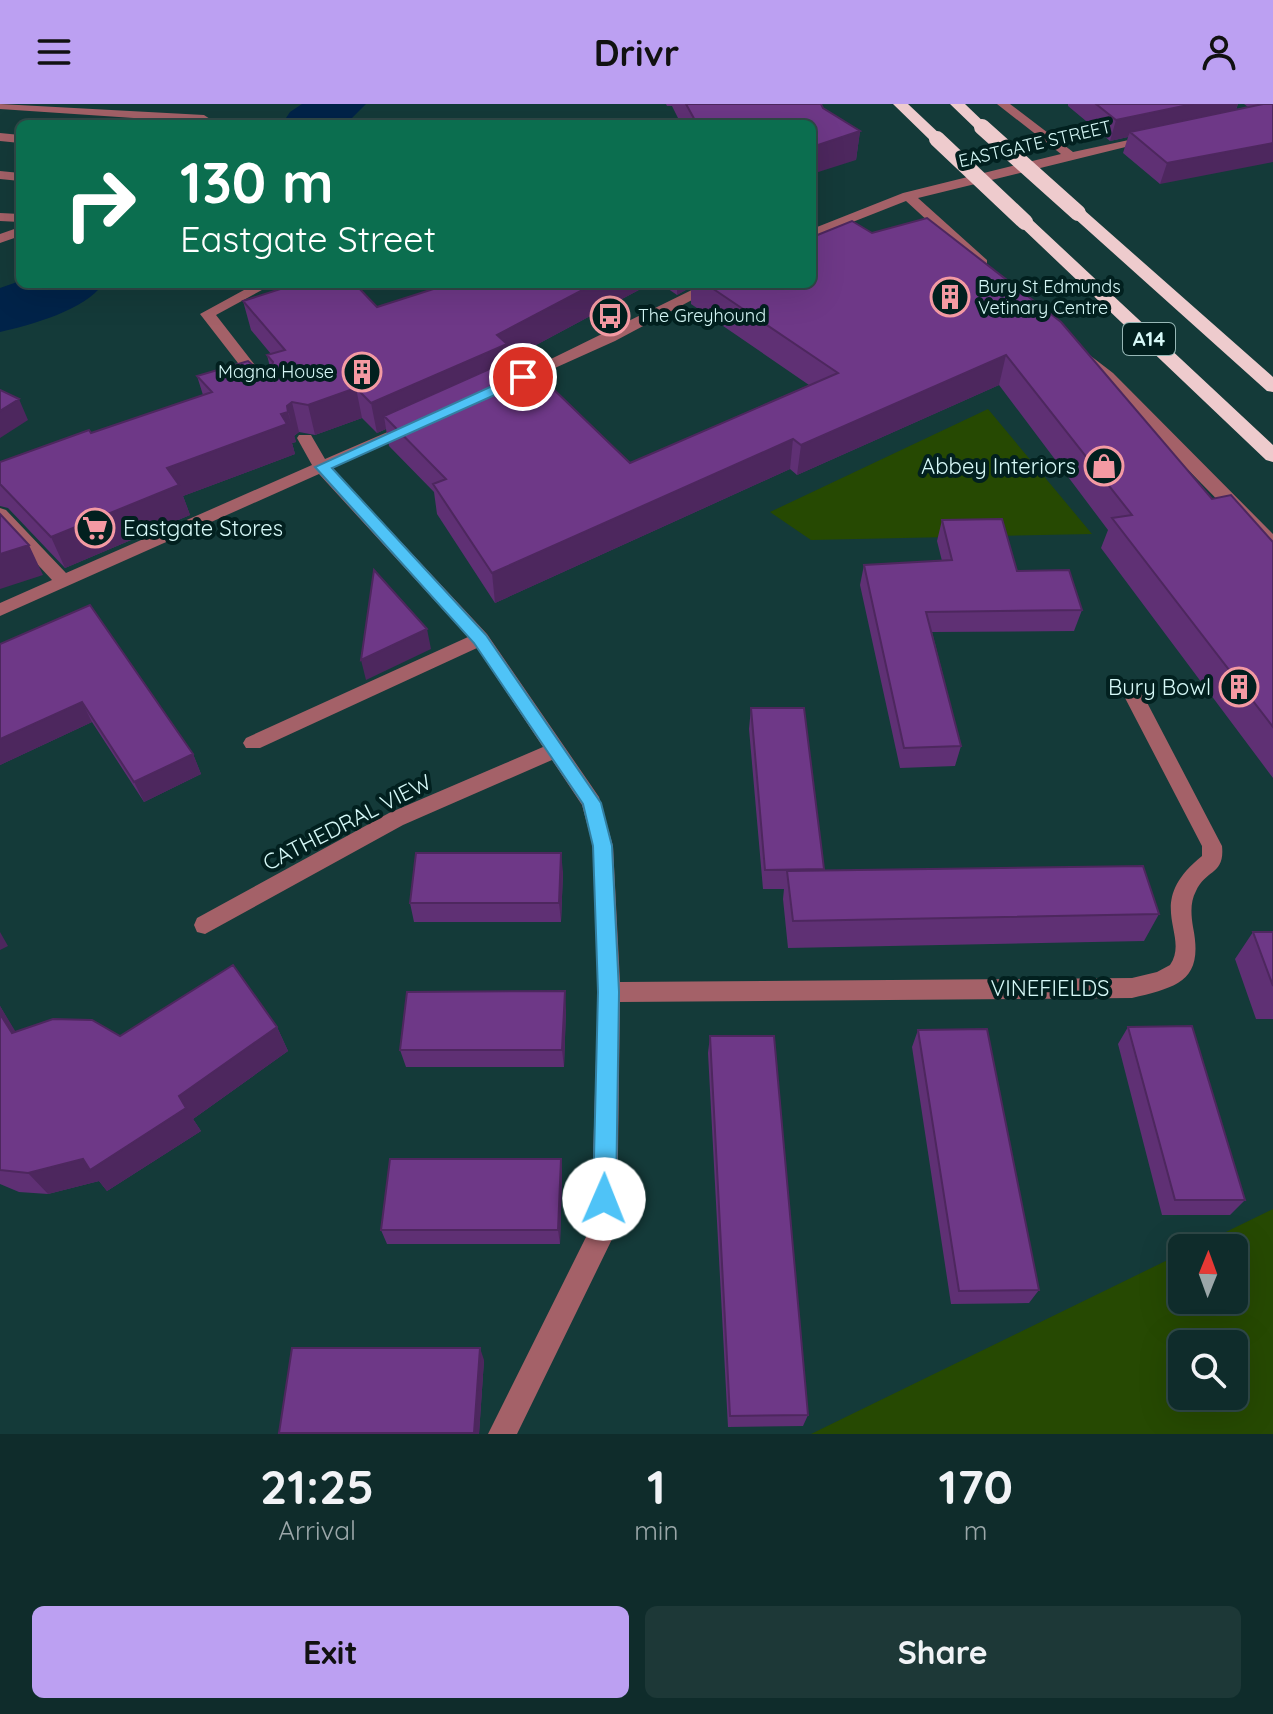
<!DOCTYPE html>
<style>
body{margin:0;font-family:Quicksand,sans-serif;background:#1d3837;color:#f1f3f6;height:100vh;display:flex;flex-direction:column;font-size:30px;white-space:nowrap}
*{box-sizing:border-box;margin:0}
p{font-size:26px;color:#9ba7a9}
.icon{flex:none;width:44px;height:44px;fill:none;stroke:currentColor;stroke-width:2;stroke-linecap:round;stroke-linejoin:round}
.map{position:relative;height:1330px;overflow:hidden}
.sheet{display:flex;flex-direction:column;background:#0f2c2b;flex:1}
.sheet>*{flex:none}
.banner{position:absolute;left:16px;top:16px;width:800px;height:168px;border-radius:12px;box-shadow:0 8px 32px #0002,0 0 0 2px #2f4847;background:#0b6e4f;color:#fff;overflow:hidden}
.needle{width:52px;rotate:1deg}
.buttons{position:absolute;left:1168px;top:1130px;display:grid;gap:16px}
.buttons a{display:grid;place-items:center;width:80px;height:80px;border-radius:12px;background:#0f2c2b;box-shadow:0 8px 32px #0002,0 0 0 2px #2f4847;font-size:40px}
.pin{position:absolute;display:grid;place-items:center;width:68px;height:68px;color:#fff;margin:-34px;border:4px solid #fff;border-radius:50%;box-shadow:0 2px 8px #0007}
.me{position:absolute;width:88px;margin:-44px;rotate:1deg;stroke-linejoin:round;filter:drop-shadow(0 0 6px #0008)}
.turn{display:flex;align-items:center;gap:28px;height:168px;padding:0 32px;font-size:36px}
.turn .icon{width:104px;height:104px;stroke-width:2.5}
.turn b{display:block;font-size:56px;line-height:68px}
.eta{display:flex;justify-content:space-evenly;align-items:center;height:136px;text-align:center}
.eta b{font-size:48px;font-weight:700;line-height:56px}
.cta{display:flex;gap:16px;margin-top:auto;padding:16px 32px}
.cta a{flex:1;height:92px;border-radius:12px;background:#bca0f2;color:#111;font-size:32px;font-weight:700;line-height:92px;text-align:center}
.cta a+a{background:#1d3837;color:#f1f3f6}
header{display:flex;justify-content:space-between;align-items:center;height:104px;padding:0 32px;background:#bca0f2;color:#111;font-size:36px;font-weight:700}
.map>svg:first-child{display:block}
.green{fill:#264902;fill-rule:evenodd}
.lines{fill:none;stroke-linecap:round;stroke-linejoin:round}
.river{fill:#002349;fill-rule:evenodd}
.minor{fill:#a46168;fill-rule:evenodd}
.highway{fill:#eecbcd;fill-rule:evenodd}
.highway-bridge{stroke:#eecbcd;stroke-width:16}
.wall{fill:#5f3074}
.shaded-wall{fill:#4d275e}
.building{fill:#6e3887;stroke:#4d275e;stroke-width:2}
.route{fill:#4fc3f7;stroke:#337fa1;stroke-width:2}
.labels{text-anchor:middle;stroke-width:8;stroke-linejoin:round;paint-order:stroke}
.far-street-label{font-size:18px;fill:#d6f8f7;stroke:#02201f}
.far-poi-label{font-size:18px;fill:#d6f8f7;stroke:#02201f;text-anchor:start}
.shield{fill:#02201f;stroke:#96b7b6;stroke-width:2}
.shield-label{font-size:20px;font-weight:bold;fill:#d6f8f7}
.poi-label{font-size:22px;fill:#d6f8f7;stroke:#02201f;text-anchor:end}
.street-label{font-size:22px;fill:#d6f8f7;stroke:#02201f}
</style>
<header><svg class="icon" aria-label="menu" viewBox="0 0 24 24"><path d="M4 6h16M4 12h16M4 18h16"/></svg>Drivr<svg class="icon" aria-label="person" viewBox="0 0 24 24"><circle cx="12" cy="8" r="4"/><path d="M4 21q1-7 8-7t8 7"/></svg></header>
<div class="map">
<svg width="1273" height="1330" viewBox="0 0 1273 1330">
<rect width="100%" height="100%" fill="#143a39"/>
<path class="green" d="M988 305 1092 430 811 436 770 408Z
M1273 1105V1330H811L1182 1149V1196H1234V1144H1193ZM1182 1240H1234V1292H1182Z"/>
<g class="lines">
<path class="river" d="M302 0H366L346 20H282L290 8Z
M20 177V180H103C85 206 31 221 0 228V184Z"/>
<path class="minor" d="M0 0 204 11 210 15 205 20H191L193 18 0 5Z
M997 0H1010L1073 48 1152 31 1158 35 918 94 987 156V162H977L906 97 812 134V125L903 89 1061 50Z
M0 29 20 31V39L0 37Z
M0 67 20 69V77L0 75Z
M0 109 20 110V118L0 117Z
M20 123V132L0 139V130Z
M255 180H273L216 211 268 278 260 283 255 281 200 210Z
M704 180H722L615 237 517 281 512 283 504 278Z
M1083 246 1113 269 1273 430V446L1267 444 1242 421 1078 253 1076 250Z
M413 317 421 322 419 325 332 364 487 530 599 693 613 742 620 878 1132 874 1157 868 1170 861C1191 830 1142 800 1202 752V742L1124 592 1134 585 1141 587 1222 742C1225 771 1206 765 1196 787 1190 798 1191 811 1193 823 1204 877 1178 883 1132 894L620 898 617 1125 517 1330H488L591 1123 598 888 593 742 582 701 552 656 403 721 205 830 197 828 194 821 197 814 389 709 543 643 477 544 260 644H246L243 639 246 634 468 533 319 370 0 512V499L52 476 0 420V404L6 406 66 469 312 361 297 334 299 331H311L325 355Z"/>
<path class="highway" d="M893 0H908L942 32V38H932Z
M950 0H965L989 23 982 27 977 26Z
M1078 104 1084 106 1273 273V288L1267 287 1072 112V106Z
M1025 113 1031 115 1273 341V358L1266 356 1019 121 1017 118Z"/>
<path class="highway-bridge" d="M982 23 1078 109
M937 35 1025 118"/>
</g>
<path class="wall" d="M666 0H821L823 4 860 27 856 56 812 20H681L672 2H667Z
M1068 0H1238L1236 6 1248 3 1244 0H1273L1160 80 1123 49 1128 33 1110 37 1068 2Z
M852 117 1212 395 1273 438V674L1101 444 1108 426 999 281 797 371 790 365 495 499 437 410 434 388 389 342 386 325 377 329 362 314 315 331 299 328 294 332 296 338 292 339 295 350 183 392 190 411 65 464 8 404 0 402V380L91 329 203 291 197 272 261 268 270 263 267 251 271 250 251 226 243 197 377 203 464 180H650L508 256 630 359 809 281 691 200V183L677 191 661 180H812L815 132Z
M942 416 1017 467 1082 506 1074 527 932 528 961 642 955 662 900 664 860 481 864 461 942 457 937 437Z
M0 540 193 650 201 670 144 698 92 618 0 661Z
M751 604 824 767 1159 810 1144 837 788 844 783 795 784 785H763L749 625Z
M563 768 561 818H414L410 799Z
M1253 828H1273V915H1256L1235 855Z
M0 902 15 928 120 932 277 923 288 947 193 1015 201 1027 107 1087 99 1077 48 1090 19 1088 0 1080Z
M566 905 564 963H406L400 946Z
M1128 923 1245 1096 1230 1111H1162L1118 940Z
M918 926 1039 1186 1029 1199 951 1200 912 943Z
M710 932 808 1311 803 1322 728 1323 708 949Z
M561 1055 562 1070 560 1140H387L381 1126Z
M484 1256 479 1330 279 1329Z"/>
<path class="shaded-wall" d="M1193 0H1238L1234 10 1130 28 1128 33 1110 37 1116 16Z
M860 27 856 56 812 70V43Z
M1273 39V58L1160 80 1167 59Z
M594 180H650L508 256 509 270 384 312 386 325 377 329 371 299 497 231Z
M677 180H691V183L677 191Z
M1006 251 999 281 797 371 801 341Z
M356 284 362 314 315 331 308 301Z
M19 295 28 316 0 334V307Z
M292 298 299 328 294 332 287 302Z
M288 308 296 338 292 339 295 350 183 392 190 411 65 464 51 433 167 364Z
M793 335 790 365 495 499 492 469Z
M29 441 43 471 0 485V450Z
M427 525 431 545 366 576 361 556Z
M82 598 92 618 0 661V635Z
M193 650 201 670 144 698 134 678Z
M561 749 563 768 561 818 559 799Z
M0 828 8 842 0 846Z
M565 887 566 905 564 963 562 946Z
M0 902 31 953 12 929 0 910Z
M277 923 288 947 193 1015 201 1027 107 1087 99 1077 48 1090 28 1069 179 992Z
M561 1055 562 1070 560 1140 558 1126Z
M480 1244 484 1256 479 1330H474Z"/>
<path class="building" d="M686 0H821L823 4 860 27 812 43V20H697Z
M1096 0H1193L1116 16Z
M1263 0H1273V39L1167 59 1130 28Z
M927 114 1061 218 1212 395 1231 391 1273 438V623L1112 414 1132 411 1006 251 801 341 793 335 492 469 433 380 446 375 384 312 519 252 630 359 838 269 706 180H812V129L815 132 852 117 872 129Z
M296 180H355L377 203 449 180H594L497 231 507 240 371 299 356 284 308 301 292 298 287 302 288 308 281 310 287 320 167 364 179 381 51 433 0 380V358L89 326 91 329 212 288 197 272 248 257 261 268 272 262 273 258 267 251 285 246 243 197Z
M0 286 19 295 0 307Z
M0 410 29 441 0 450Z
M1002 415 1017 467 1069 466 1082 506 926 508 961 642 904 644 864 461 952 456 942 416Z
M374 466 427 525 361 556Z
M90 501 193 650 134 678 82 598 0 635V540Z
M751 604H804L824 765 765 766Z
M416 749H561L559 799H410Z
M1143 762 1159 810 793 817 787 767Z
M1253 828H1273V882Z
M233 861 277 923 179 992 186 1004 90 1066 83 1055 28 1069 0 1066V910L12 929 53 915 92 916 120 932Z
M565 887 562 946H400L407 888Z
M1192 922 1245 1096H1175L1128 923Z
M987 925 1039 1186 959 1187 918 926Z
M710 932H774L808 1311 730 1312Z
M390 1055H561L558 1126H381Z
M292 1244H480L474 1329H279Z"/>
<path class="route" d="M523 268 530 273 528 276 332 364 486 531 601 699 612 742 619 888 616 1095 613 1103 604 1107 596 1103 593 1095 598 888 593 742 583 700 474 539 315 363Z"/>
<defs>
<g id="building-ring" transform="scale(2)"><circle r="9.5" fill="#02201f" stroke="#f49aa3" stroke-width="1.5"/><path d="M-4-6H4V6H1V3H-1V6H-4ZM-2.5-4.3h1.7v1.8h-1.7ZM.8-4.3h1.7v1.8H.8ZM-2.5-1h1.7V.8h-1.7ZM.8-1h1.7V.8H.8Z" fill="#f49aa3"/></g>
<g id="bus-ring" transform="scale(2)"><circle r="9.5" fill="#02201f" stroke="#f49aa3" stroke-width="1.5"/><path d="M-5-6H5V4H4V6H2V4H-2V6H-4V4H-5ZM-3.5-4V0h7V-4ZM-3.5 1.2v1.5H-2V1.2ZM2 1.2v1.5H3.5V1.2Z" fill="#f49aa3"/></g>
<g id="shop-ring" transform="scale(2)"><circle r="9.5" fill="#02201f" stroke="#f49aa3" stroke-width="1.5"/><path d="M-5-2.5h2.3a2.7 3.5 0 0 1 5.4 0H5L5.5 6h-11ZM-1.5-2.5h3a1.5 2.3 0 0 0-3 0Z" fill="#f49aa3"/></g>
<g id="supermarket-ring" transform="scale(2)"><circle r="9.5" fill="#02201f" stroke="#f49aa3" stroke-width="1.5"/><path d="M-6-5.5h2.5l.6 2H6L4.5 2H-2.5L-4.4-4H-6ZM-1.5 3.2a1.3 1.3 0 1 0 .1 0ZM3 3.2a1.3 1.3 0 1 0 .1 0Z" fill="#f49aa3"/></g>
</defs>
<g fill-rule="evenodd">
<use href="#building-ring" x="950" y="193"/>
<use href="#bus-ring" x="610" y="212"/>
<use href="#building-ring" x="362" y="268"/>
<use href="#shop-ring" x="1104" y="362"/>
<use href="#supermarket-ring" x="95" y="424"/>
<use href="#building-ring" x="1239" y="583"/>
</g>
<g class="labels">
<g class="far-street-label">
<text transform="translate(1035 40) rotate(-13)" y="6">EASTGATE STREET</text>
</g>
<g class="far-poi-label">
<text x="978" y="189">Bury St Edmunds<tspan x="978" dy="21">Vetinary Centre</tspan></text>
<text x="638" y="218">The Greyhound</text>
<text x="334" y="274" text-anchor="end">Magna House</text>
</g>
<rect class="shield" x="1123" y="219" width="52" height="32" rx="6"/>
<g class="shield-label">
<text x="1149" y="242">A14</text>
</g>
<g class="poi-label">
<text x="1076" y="370">Abbey Interiors</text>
<text x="123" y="432" text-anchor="start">Eastgate Stores</text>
<text x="1211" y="591">Bury Bowl</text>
</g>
<g class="street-label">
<text transform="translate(347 718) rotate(-27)" y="8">CATHEDRAL VIEW</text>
<text x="1050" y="892">VINEFIELDS</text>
</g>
</g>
</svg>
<div class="buttons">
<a><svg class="needle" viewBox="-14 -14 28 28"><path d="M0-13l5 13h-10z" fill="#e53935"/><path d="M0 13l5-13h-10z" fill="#9ba7a9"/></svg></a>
<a><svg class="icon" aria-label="search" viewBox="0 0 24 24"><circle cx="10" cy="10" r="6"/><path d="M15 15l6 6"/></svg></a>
</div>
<div class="pin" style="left:523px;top:273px;background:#d93025"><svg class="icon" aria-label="arrive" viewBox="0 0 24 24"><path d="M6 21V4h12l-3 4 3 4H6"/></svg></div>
<svg class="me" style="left:604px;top:1095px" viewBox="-20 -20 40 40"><circle r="19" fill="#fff"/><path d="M0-13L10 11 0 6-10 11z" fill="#4fc3f7"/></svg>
<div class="banner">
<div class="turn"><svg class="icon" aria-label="right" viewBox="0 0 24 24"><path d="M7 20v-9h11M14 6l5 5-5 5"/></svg><div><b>130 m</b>Eastgate Street</div></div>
</div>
</div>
<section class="sheet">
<div class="eta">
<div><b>21:25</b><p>Arrival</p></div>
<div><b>1</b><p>min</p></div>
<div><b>170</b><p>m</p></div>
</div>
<div class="cta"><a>Exit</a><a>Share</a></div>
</section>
